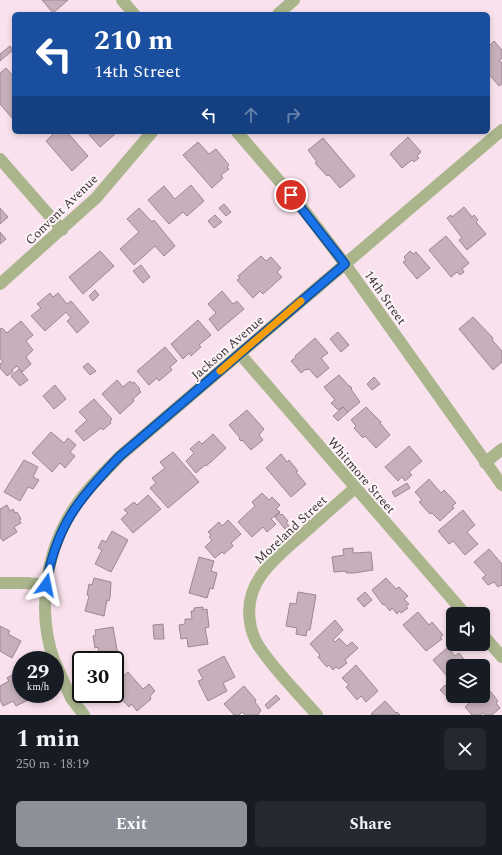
<!DOCTYPE html>
<meta charset="utf-8">
<style>
body{margin:0;font-family:Spectral,serif;background:#242831;color:#f1f3f6;height:100vh;display:flex;flex-direction:column;font-size:15px;white-space:nowrap}
*{box-sizing:border-box;margin:0}
p{font-size:13px;color:#9ea1a6}
.icon{flex:none;width:22px;height:22px;fill:none;stroke:currentColor;stroke-width:2;stroke-linecap:round;stroke-linejoin:round}
.map{position:relative;height:715px;overflow:hidden}
.drawer{display:flex;flex-direction:column;background:#171b24;flex:1}
.drawer>*{flex:none}
.top-card{position:absolute;left:12px;top:12px;width:478px;height:122px;border-radius:6px;box-shadow:0 2px 6px #0003;background:#1a4fa0;color:#fff;overflow:hidden}
.controls{position:absolute;left:446px;top:607px;display:grid;gap:8px}
.controls a{display:grid;place-items:center;width:44px;height:44px;border-radius:6px;background:#171b24;box-shadow:0 2px 6px #0003;font-size:20px}
.speed{position:absolute;left:12px;top:651px;display:flex;gap:8px;font-size:20px;font-weight:700;text-align:center}
.speed>*{display:grid;place-content:center;width:52px;height:52px;border-radius:50%;background:#171b24;box-shadow:0 2px 6px #0003;line-height:1}
.speed small{font-size:10px;font-weight:400}
.speed .limit{border:2px solid #111;border-radius:6px;background:#fff;color:#111}
.pin{position:absolute;display:grid;place-items:center;width:34px;height:34px;color:#fff;margin:-17px;border:2px solid #fff;border-radius:50%;box-shadow:0 1px 4px #0007}
.me{position:absolute;width:44px;margin:-22px;rotate:12deg;stroke-linejoin:round;filter:drop-shadow(0 0 3px #0008)}
.turn{display:flex;align-items:center;gap:14px;height:84px;padding:0 16px;font-size:18px}
.turn .icon{width:52px;height:52px;stroke-width:2.5}
.turn b{display:block;font-size:28px;line-height:34px}
.lanes{display:flex;align-items:center;height:38px;padding:0 16px;background:#0003;justify-content:center;gap:20px;direction:ltr}
.lanes .off{opacity:.35}
.round{display:grid;place-items:center;flex:none;width:42px;height:42px;border-radius:6px;background:#242831}
.summary{display:flex;align-items:center;justify-content:space-between;height:68px;padding:0 16px}
h1{font-size:24px;font-weight:700;line-height:30px}
.action{display:flex;gap:8px;margin-top:auto;padding:8px 16px}
.action a{flex:1;height:46px;border-radius:6px;background:#8c9099;color:#fff;font-size:16px;font-weight:700;line-height:46px;text-align:center}
.action a+a{background:#242831;color:#f1f3f6}
.map>svg:first-child{display:block}
.building{fill:#c6b0bb;stroke:#9d8892}
.lines{fill:none;stroke-linecap:round;stroke-linejoin:round}
.minor{stroke:#aab58c;stroke-width:12}
.route-casing{stroke:#114b97;stroke-width:10}
.route{stroke:#1a73e8;stroke-width:7}
.slow{stroke:#f59e0b;stroke-width:7}
.labels{text-anchor:middle;stroke-width:4;stroke-linejoin:round;paint-order:stroke}
.street-label{font-size:13px;fill:#3b3236;stroke:#fdf4f8}
</style>
<div class="map">
<svg width="502" height="715" viewBox="0 0 502 715">
<rect width="100%" height="100%" fill="#f9e2ed"/>
<path class="building" d="M42 0H68L53 13Z
M494 41 502 50V58L499 61 502 63V84L499 86 488 73V47Z
M10 46 13 50 0 61V54Z
M6 68 14 77V116L12 118 0 104V73Z
M55 132H67L88 156 72 171 46 141Z
M87 132H113L115 134 100 147Z
M408 137 421 152 417 156 419 158 414 162 412 160 402 168 390 154Z
M323 138 355 176 340 188 329 175 327 176 315 163 317 162 308 150Z
M198 142 209 154 216 149 229 165 227 167 229 169 221 175 223 178 212 188 183 155Z
M191 185 204 201 187 216 183 212 169 224 148 200 164 186 175 199Z
M224 204 231 212 226 216 219 208Z
M464 207 472 217 474 215 478 220 476 222 486 234 467 250 459 240 462 238 447 218 451 215 452 217Z
M0 208 8 217 0 224Z
M139 208 152 222 154 220 175 246 164 256 155 246 134 265 120 249 139 232 127 219Z
M215 215 222 222 214 228 208 221Z
M0 232 6 239 0 244Z
M446 236 469 263 462 269 464 272 460 275 457 272 451 277 429 250Z
M100 251 114 266 83 294 69 277Z
M410 251 413 254 416 252 430 268 417 279 403 262 406 260 404 257Z
M261 256 266 261 271 257 281 268 277 272 282 277 263 294 260 291 253 298 237 280 240 278 238 276Z
M141 265 150 277 143 283 133 271Z
M95 290 99 295 93 301 89 296Z
M222 291 233 304 237 301 244 309 218 331 209 319 216 313 208 304Z
M50 293 53 297 58 293 67 304 71 301 89 322 77 333 67 321 71 318 66 312 45 331 31 316 41 308 37 304Z
M473 317 493 338 492 340 502 351V362L493 370 459 329Z
M198 320 211 335 199 345 201 347 191 356 189 353 183 359 171 344Z
M21 321 33 335 26 341 33 350 26 357 31 364 22 372 17 366 12 370 13 372 7 376 0 368V364L3 362 0 358V329L2 328 7 333Z
M338 332 349 345 341 352 330 339Z
M315 338 328 353 321 358 329 368 317 378 309 369 307 370 306 369 301 373 291 361 296 357 295 356Z
M165 347 177 361 170 367 172 370 159 381 157 378 149 385 137 371Z
M88 363 96 371 90 375 83 367Z
M19 369 28 380 20 386 11 376Z
M339 375 349 386H350L352 388 351 389 360 402 348 412 343 407 338 410 331 403 335 400 324 387Z
M374 377 380 384 372 390 367 384Z
M117 380 123 387 130 381 132 383 134 382 140 389 139 390 141 392 133 399 134 401 120 414 102 394Z
M55 385 66 399 54 409 43 396Z
M94 399 112 419 110 421 111 423 103 430 101 428 84 441 75 431 87 420 79 412Z
M343 407 348 412 338 421 333 416Z
M366 407 381 422 380 423 390 435 376 448 365 436 363 438 354 428 356 426 351 420Z
M247 410 264 429 259 435 263 440 251 450 242 440 241 441 239 439 240 438 229 425Z
M51 432 64 443 68 438 76 445 70 452 75 456 65 468 60 463 52 472 32 453Z
M213 434 226 448 212 461 206 466 205 465 196 473 186 461 194 453 190 449 199 441 202 444Z
M409 446 422 461 409 472 412 475 405 481 402 477 398 481 385 467Z
M173 452 199 482 168 508 150 488 156 483 152 478 165 468 160 462Z
M281 454 287 462 289 460 298 471 296 472 306 484 291 497 266 468Z
M24 460 38 467 33 477 39 480 33 489 28 487 20 501 4 492Z
M429 479 441 493 444 490 456 503 452 506 454 508 440 521 432 513 430 514 419 502 422 500 415 492Z
M407 483 410 488 395 497 392 492Z
M262 493 269 500 272 497 280 505 276 509 280 512 271 519 276 524 267 532 263 527 252 537 238 522 255 506 252 502Z
M148 495 161 509 133 533 121 519 128 513 124 510 134 502 137 505Z
M7 505 10 511 13 509 15 513 17 512 21 519 19 520 21 523 14 527 17 532 3 541 1 538H0V509Z
M463 510 475 525 467 532 478 544 465 555 453 541 449 544 438 531Z
M279 513 281 515 282 514 288 521 286 522 289 526 285 529 275 517Z
M228 520 241 534 231 543 233 546 224 554 222 552 215 558 205 547 212 540 209 537 211 535 208 532 219 522 222 526Z
M112 531 128 540 111 572 95 564 102 550 98 548 102 540 106 542Z
M353 548V553L371 552 373 570 354 573H346V571L334 572 332 557 344 555 343 549Z
M489 549 502 564V586L501 585 498 587 494 582 488 585 482 578 486 575 474 562Z
M199 557 214 561 211 571 217 573 213 589 210 588 207 598 189 593Z
M94 578 111 582 110 598 109 601 107 600 104 616 85 611 89 596 87 595 89 584 92 585Z
M386 578 396 589 399 587 408 596 404 599 409 604 406 606 408 608 401 613 399 611 397 614 392 608 390 611 384 604 383 605 372 590Z
M298 592 316 595 310 630H307L306 636 296 634 297 628 286 626 290 603 296 604Z
M365 592 372 600 364 607 357 599Z
M203 607V610L207 609 209 627 205 628 208 644 188 647 187 638 181 639 179 625 185 624V619H192L191 611H194V608Z
M418 612 429 625 432 622 443 635 440 637 442 639 426 651 403 625Z
M335 620 343 630 333 640 335 642 339 638 347 646 352 642 358 648 345 660 347 663 339 669 336 667 333 670 329 665 327 667 318 657 320 655 310 644Z
M163 624 164 639H154L153 625Z
M0 626 10 631 8 634 21 641 12 658 0 651Z
M113 627 119 661 100 660 98 647 95 648 93 636 96 635 95 630Z
M448 647 455 656 459 653 467 663 464 666H453V683L433 660Z
M224 656 235 677 223 683 227 691 208 701 198 681 203 679 198 670Z
M356 665 378 691 366 702 361 696 357 700 346 687 349 685 342 678Z
M17 672 21 681V694H28L30 699 16 706 13 701 3 706 0 700V686L9 681 7 678Z
M128 672 143 689 149 684 155 691 150 696 151 699 137 711 131 704 129 707 117 694 120 692 115 686V683Z
M445 685 451 691 446 696 440 690Z
M244 686 256 700 255 702 261 710 258 715H245L242 712 239 715H234L224 704Z
M483 688 487 693 490 691 498 701 496 703 500 708 492 715H485L483 713 480 715H472L465 707 469 703 463 696H483Z
M276 695 280 699 268 709 265 705Z
M385 701 396 713 397 712 400 715H372L371 714Z"/>
<g class="lines">
<path class="minor" d="M122 0 134 14
M278 14 294 0
M237 132 300 205 345 264 502 485
M0 159 62 230
M0 284 96 198 152 132
M240 354 465 614
M485 463 502 449
M0 583H27L47 585
M483 635 502 657
M54 660C36 610 46 547 77 504 89 486 105 472 120 456L502 130
M55 662 71 698 84 715
M317 715C297 692 274 670 258 645 254 638 251 630 250 622 243 581 277 557 304 533 321 518 338 503 355 488"/>
</g>
<g class="lines">
<g class="route-casing">
<path id="route" d="M46 585C56 526 79 498 120 456L345 264 291 195"/>
</g>
<use href="#route" class="route"/>
<path class="slow" d="M220 371 301 301"/>
</g>
<g class="labels">
<g class="street-label">
<text transform="translate(61 209) rotate(-44)" y="5">Convent Avenue</text>
<text transform="translate(386 297) rotate(55)" y="5">14th Street</text>
<text transform="translate(227 347) rotate(-41)" y="5">Jackson Avenue</text>
<text transform="translate(362 475) rotate(49)" y="5">Whitmore Street</text>
<text transform="translate(290 529) rotate(-43)" y="5">Moreland Street</text>
</g>
</g>
</svg>
<div class="controls">
<a><svg class="icon" aria-label="sound" viewBox="0 0 24 24"><path d="M4 9h4l5-4v14l-5-4H4zM17 9q2 3 0 6"/></svg></a>
<a><svg class="icon" aria-label="layers" viewBox="0 0 24 24"><path d="M12 4l9 5-9 5-9-5zM3 14l9 5 9-5"/></svg></a>
</div>
<div class="speed"><div>29<small>km/h</small></div><div class="limit">30</div></div>
<div class="pin" style="left:291px;top:195px;background:#d93025"><svg class="icon" aria-label="arrive" viewBox="0 0 24 24"><path d="M6 21V4h12l-3 4 3 4H6"/></svg></div>
<svg class="me" style="left:46px;top:585px" viewBox="-20 -20 40 40"><path d="M0-17L14 15 0 8-14 15z" fill="#1a73e8" stroke="#fff" stroke-width="4"/></svg>
<div class="top-card">
<div class="turn"><svg class="icon" aria-label="left" viewBox="0 0 24 24"><path d="M17 20v-9H6M10 6l-5 5 5 5"/></svg><div><b>210 m</b>14th Street</div></div>
<div class="lanes"><svg class="icon" aria-label="left" viewBox="0 0 24 24"><path d="M17 20v-9H6M10 6l-5 5 5 5"/></svg><svg class="icon off" aria-label="ahead" viewBox="0 0 24 24"><path d="M12 20V5M6 11l6-6 6 6"/></svg><svg class="icon off" aria-label="right" viewBox="0 0 24 24"><path d="M7 20v-9h11M14 6l5 5-5 5"/></svg></div>
</div>
</div>
<section class="drawer">
<div class="summary"><div><h1>1 min</h1><p>250 m · 18:19</p></div><a class="round"><svg class="icon" aria-label="close" viewBox="0 0 24 24"><path d="M6 6l12 12M18 6L6 18"/></svg></a></div>
<div class="action"><a>Exit</a><a>Share</a></div>
</section>
